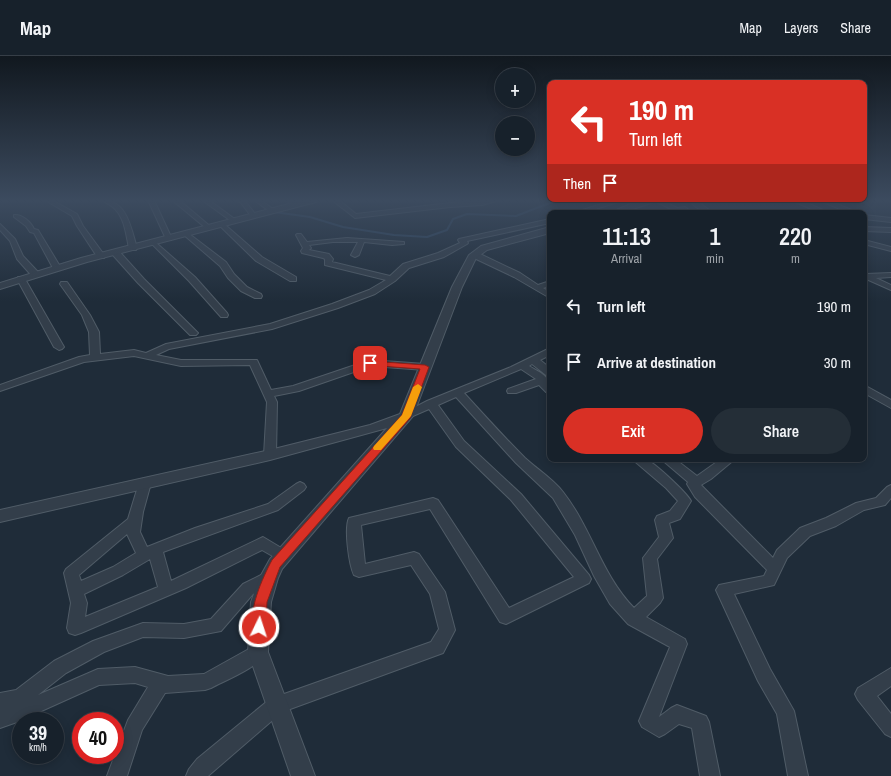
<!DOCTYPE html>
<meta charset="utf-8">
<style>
body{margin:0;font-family:"Archivo Narrow",sans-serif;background:#242e37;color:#f1f3f6;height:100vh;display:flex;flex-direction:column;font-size:15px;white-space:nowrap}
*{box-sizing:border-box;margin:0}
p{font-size:13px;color:#9ea3a9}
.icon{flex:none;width:22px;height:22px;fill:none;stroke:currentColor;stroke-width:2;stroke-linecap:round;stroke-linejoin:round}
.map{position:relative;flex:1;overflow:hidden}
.side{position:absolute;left:547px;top:154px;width:320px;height:252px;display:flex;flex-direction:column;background:#17212b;border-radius:8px;box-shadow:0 2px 10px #0003,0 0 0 1px #363e47}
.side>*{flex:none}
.top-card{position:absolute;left:547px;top:24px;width:320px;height:122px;border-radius:8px;box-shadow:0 2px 10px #0003,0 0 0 1px #363e47;background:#d93025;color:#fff;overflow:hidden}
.buttons{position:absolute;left:495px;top:12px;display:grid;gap:8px}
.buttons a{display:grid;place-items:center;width:40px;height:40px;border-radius:50%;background:#17212b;box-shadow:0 2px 10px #0003,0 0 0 1px #363e47;font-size:20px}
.speed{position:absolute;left:12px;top:656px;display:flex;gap:8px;font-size:20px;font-weight:700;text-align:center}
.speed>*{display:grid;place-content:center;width:52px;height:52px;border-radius:50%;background:#17212b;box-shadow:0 2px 10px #0003,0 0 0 1px #363e47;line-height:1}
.speed small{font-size:10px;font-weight:400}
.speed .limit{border:6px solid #d22;background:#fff;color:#111}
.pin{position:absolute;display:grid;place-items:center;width:34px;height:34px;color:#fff;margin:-17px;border-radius:8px;box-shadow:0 2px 6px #0006}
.me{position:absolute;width:44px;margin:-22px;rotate:4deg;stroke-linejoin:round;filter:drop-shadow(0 0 3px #0008)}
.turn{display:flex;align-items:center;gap:14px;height:84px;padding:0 16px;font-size:18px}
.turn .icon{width:52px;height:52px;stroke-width:2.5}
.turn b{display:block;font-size:28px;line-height:34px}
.then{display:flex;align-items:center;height:38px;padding:0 16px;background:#0003;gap:8px;font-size:15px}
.eta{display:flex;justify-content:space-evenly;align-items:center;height:68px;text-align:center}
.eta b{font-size:24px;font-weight:600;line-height:28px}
.button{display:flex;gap:8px;margin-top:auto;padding:8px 16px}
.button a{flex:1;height:46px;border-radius:24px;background:#d93025;color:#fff;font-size:16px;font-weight:600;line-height:46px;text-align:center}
.button a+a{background:#242e37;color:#f1f3f6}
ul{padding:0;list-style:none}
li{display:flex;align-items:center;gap:12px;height:56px;padding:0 16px}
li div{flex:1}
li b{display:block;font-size:15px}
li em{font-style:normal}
header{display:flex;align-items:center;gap:24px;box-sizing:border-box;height:56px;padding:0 20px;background:#17212b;border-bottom:1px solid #363e47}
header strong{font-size:19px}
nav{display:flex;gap:22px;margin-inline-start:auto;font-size:14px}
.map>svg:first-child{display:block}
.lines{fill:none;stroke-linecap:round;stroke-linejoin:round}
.stream{stroke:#304760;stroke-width:2}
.minor-casing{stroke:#505c67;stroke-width:2}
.tertiary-casing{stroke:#505c67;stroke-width:2}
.minor{fill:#333e4a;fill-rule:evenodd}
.tertiary{fill:#333e4a;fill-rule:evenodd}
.route{fill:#d93025;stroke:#8d1f18}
.slow{fill:#f59e0b}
</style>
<header>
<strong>Map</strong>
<nav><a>Map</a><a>Layers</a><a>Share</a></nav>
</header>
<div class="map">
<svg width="891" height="720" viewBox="0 0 891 720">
<rect width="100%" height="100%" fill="#1f2c39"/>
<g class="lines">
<path class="stream" d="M274 156 310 161 343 171 394 179 427 181 447 174 453 163 467 158 516 160 557 144"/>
<g class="minor-casing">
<path id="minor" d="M45 144H52L77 158 83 170 105 200 104 202H98L77 170 72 160Z
M102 144C127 144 131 172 137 192L136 194H133L129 192C126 179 125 163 115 153 111 149 106 147 102 144Z
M148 144H154L172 183 171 184 166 183Z
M172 144H179L211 171V173H207Z
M202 144H209L236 164 231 165Z
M236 144 245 145 256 159 255 160H251L241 147Z
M254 144H261L274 154 269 155Z
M285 144H293L299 148 294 149Z
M332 144H339L356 158 450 147 500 144 482 149 450 151 355 162Z
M614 144H624L583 157H573Z
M631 144H640L646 147 643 149Z
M653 144H661L677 152 685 151 693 157H686L682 154 675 155Z
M690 144H696L713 157C705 157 694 152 690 144Z
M795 144H800L830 157H821L795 146Z
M818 144H827L859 157H850Z
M625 151 636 156 637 157C631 157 626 157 622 153Z
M14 159C22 158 31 166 34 173L38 174 61 212 60 214H54L34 177 30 176 26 170 14 161Z
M864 159 891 162V166L864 163Z
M550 163V167L467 185 468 187 467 188 444 201 409 212 395 225 375 238 338 252 272 273 169 293 156 299 181 304H257L271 334 293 330 370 304 425 308 430 311 425 314 371 310 299 335 274 340 277 346 276 399 274 402H266L264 399 267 346 250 309 181 310 134 300 84 306 0 335V329L79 301 90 299 89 276 82 259 60 228 61 226H67L90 259 99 276 100 298 134 294 146 297 166 288 270 268 332 248 369 234 386 224 325 209V203L323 202 302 197 301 195 303 192 296 179 297 178H301L307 186 347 182 404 186V188L392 189 364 186 359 199 355 201 351 199 358 186H333L309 189 311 192 309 194 329 198 333 203 332 206 390 220 403 208 438 197 460 187 458 184 459 183Z
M219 167H223L262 201 296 221V225H290L256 205 219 169Z
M0 168 15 183 23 200 38 216V220H32L17 203 10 185 0 174Z
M864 171 891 172V176L864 175Z
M184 177H188L226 206 234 218 247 231 261 238 262 240 261 242H255L241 235 228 222 220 210 184 179Z
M864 184 891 191V195L864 188Z
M154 185 195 221 227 257 228 259 227 261H221L189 225 151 187Z
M112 194H118L144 223 198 277 196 279H190L138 227 112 198Z
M472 197H478L520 217 538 229 550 225V230L543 232 550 236V242L514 221 472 201Z
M891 217V221L876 222 891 229V234L864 222V218H866Z
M18 221H21L25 223 64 291 62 293 59 294 54 291 17 223Z
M550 292V299L540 304 550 312V320L546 319 532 308 529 310C543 319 550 319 550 337L546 336 539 329 516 337H508L507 335 508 333 536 323 521 313 464 337C484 359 504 381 525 402 537 413 553 423 563 436 592 473 601 518 634 552L647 540 643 502 659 481 655 464 657 460 670 455 678 445 666 432 632 403C636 403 641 402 645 403 653 405 687 437 691 445L680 463 669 467 673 482 657 503 663 542 660 547 646 561 685 583 687 588 659 661 671 652 677 649 706 660 709 666 720 720H700L692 672 679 668 665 678 659 681 642 671 639 665 670 591 628 568 610 548 594 520 575 479 553 442 516 407 456 341 438 349 464 385 521 438 589 519 591 523 589 527 506 568 500 566 430 453 361 469 365 508 414 496 419 498 445 536 455 574 443 597 282 656 208 720H186L189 713 197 703 270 643 431 586 439 573 430 538 411 509 359 521 354 519C349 509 344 472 349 462L433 442 438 444 509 552 574 521 511 444 456 391 429 353 406 363 402 362 400 360 402 358 427 345 511 311Z
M864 329 891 344V352L864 337Z
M661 403H675L697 420 721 403H735L711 423 701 429 773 502 777 494 800 472 826 462 856 447 876 442 887 431 891 429V442L885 449 864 454 836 470 810 480 787 502 774 529 734 538 770 613 794 655 808 720H788L777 658 758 625 716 534 719 529 764 520 767 514 695 441 687 428 688 426Z
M145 422 149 424 151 427 143 456 140 476 147 491 195 472 268 448 296 428 300 426 304 428 306 431 304 434 278 454 163 496 171 525 263 481 288 496 290 500 288 504 283 506 262 494 186 532 81 577 75 579 69 577 67 572 71 547 64 517 66 513 128 463 139 427 141 424ZM127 478 136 497 113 511 81 525 79 519ZM150 503 158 531 85 561 87 547 84 538 123 519Z
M269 515 274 517 276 521 274 525 253 538 221 575 184 582 143 581 104 596 66 617 38 639 98 613 135 611 168 620 204 618 258 588 264 591 266 596C260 611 226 624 211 632L205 634 165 637 142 674 127 720H107L128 664 148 631 135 627 99 629 17 666 0 672V637L16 634 54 605 93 585 143 567 184 568 211 563 243 528Z
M891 612V630L877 640 891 658V681L885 678 858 644 855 638 858 632Z"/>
</g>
<g class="tertiary-casing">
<path id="tertiary" d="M304 144H317L316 146 87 206 0 233V227L81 202Z
M647 144H660L621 157H609L633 147Z
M550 171V177L487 194 476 202 462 231 413 360 282 513 278 522 271 546 268 596 315 720H291L248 596 251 546 260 521 270 503 387 372 270 404 0 466V454L270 394 370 369 400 358 452 231 469 199 481 190Z"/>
</g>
<use href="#minor" class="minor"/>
<use href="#tertiary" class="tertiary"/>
</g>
<linearGradient id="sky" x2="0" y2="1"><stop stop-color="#11181f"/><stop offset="0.59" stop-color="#3c4b5f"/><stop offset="1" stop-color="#3c4b5f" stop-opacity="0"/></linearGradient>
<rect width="891" height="245" fill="url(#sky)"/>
<path class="route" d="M370 305 425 309 429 311 410 362 280 511 267 546 266 571 264 575 259 577 255 575C246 557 263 521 272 504L402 359 420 313 367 309V306Z"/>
<path class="slow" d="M418 328 422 331 411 360 381 394H374L373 392 374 390 402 359 413 331Z"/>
</svg>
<div class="buttons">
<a>+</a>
<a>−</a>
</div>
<div class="speed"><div>39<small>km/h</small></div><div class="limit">40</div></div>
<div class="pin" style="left:370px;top:307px;background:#d93025"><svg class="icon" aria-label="arrive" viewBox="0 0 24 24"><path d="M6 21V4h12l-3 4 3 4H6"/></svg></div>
<svg class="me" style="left:259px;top:571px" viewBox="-20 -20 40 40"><circle r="17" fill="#d93025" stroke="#fff" stroke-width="3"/><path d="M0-11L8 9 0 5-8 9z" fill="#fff"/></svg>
<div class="top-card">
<div class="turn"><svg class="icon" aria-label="left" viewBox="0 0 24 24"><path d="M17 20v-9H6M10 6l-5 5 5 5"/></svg><div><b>190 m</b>Turn left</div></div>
<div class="then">Then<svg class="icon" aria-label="arrive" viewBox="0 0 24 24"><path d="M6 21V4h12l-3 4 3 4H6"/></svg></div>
</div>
<section class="side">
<div class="eta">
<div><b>11:13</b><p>Arrival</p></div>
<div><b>1</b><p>min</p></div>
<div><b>220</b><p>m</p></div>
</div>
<ul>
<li><svg class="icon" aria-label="left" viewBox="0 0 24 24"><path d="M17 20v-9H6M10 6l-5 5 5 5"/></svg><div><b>Turn left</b></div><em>190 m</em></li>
<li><svg class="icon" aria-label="arrive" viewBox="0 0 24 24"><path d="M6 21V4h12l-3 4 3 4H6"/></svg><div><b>Arrive at destination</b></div><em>30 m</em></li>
</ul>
<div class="button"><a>Exit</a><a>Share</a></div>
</section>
</div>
